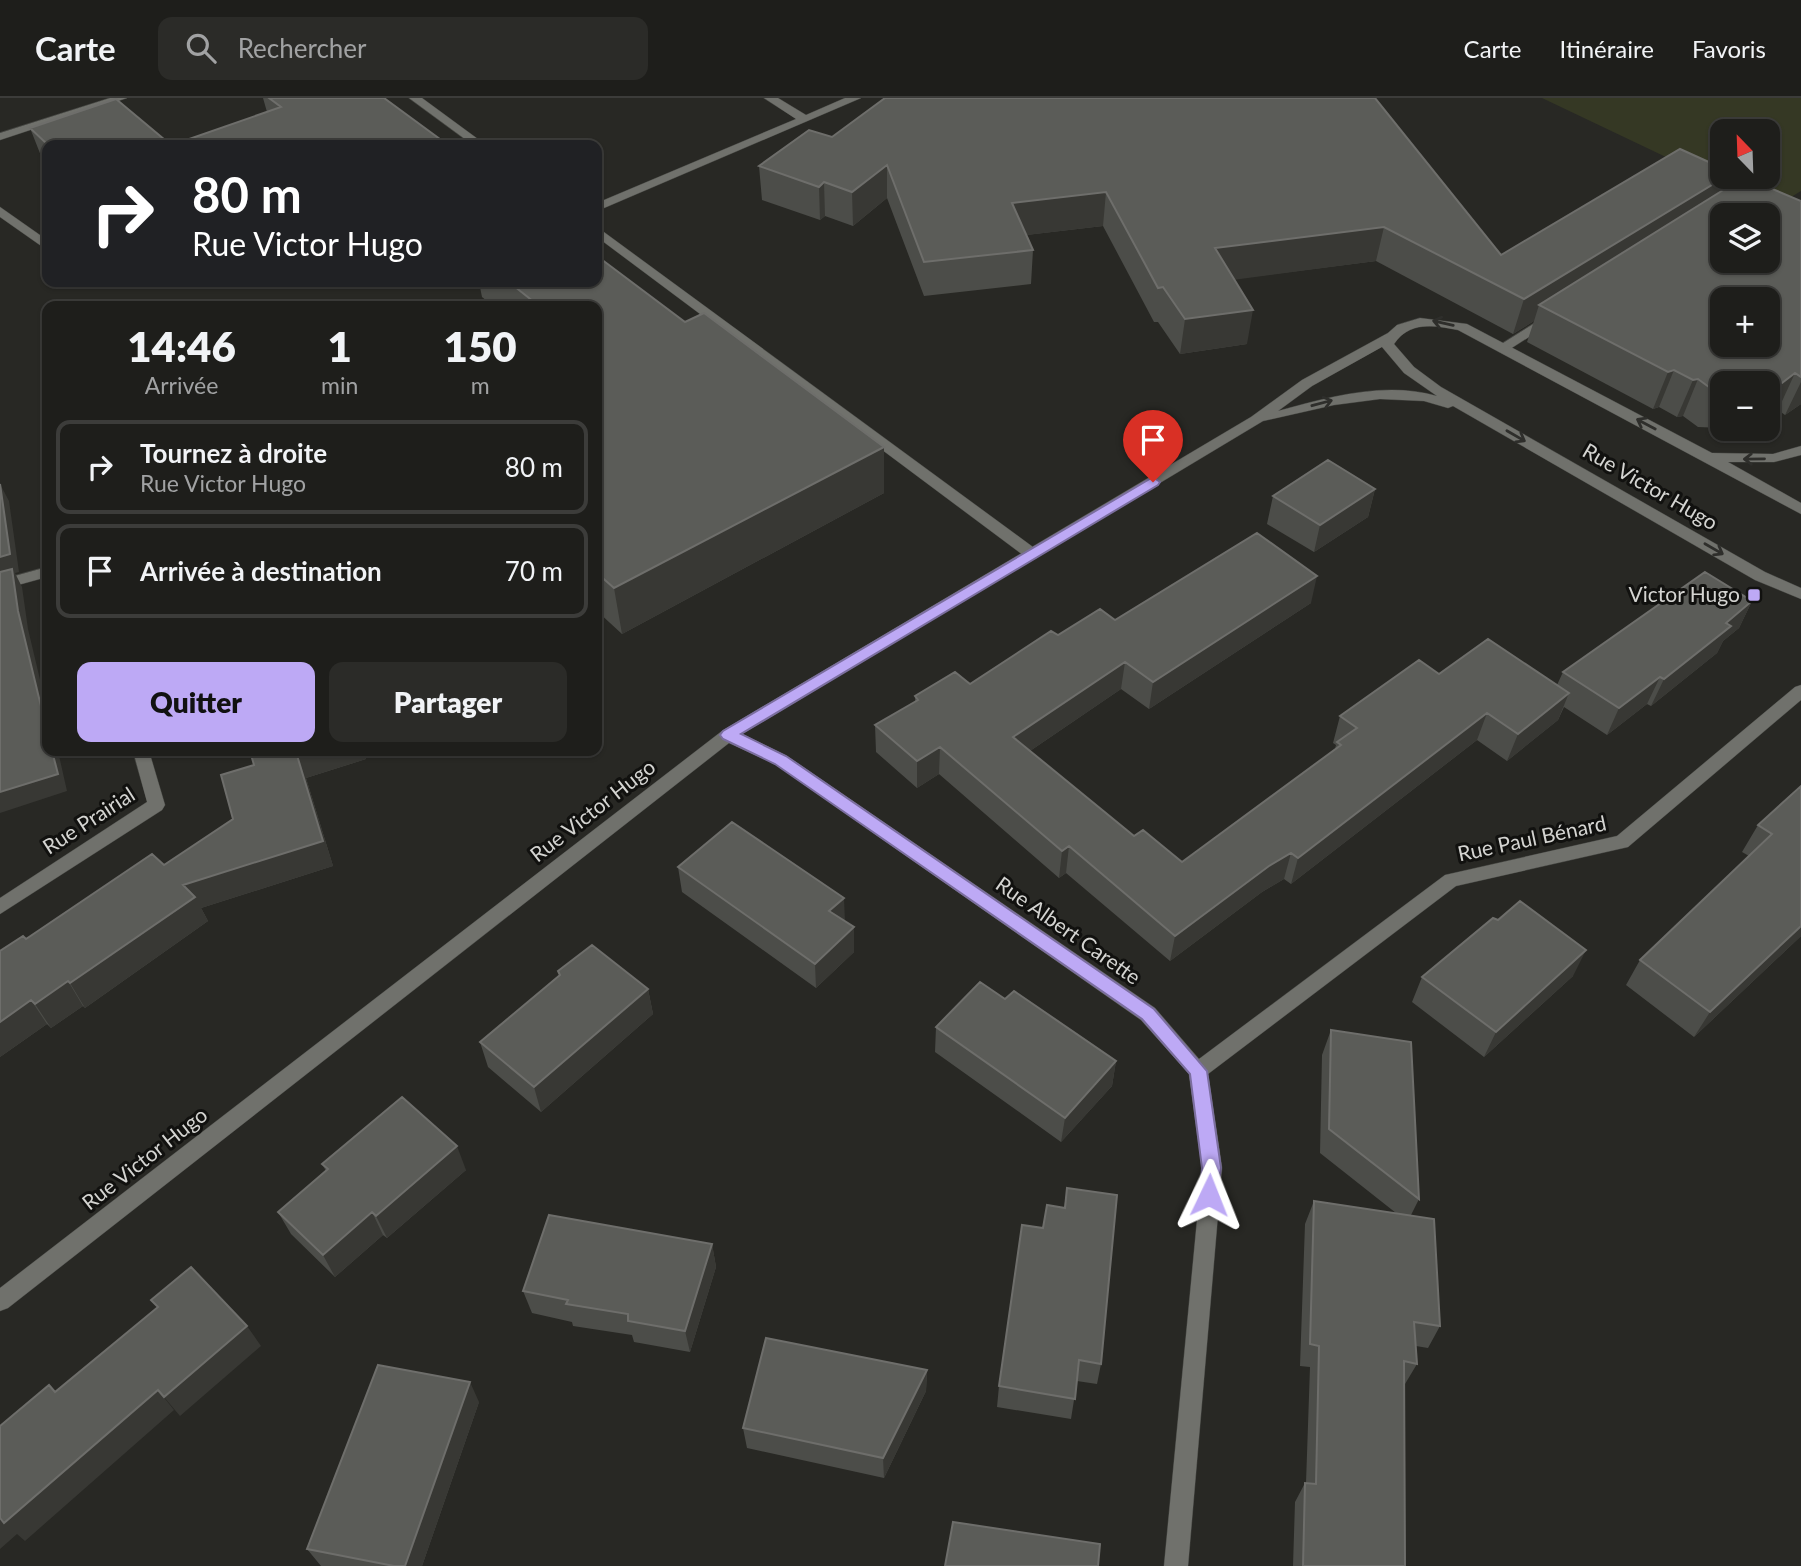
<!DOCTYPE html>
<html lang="fr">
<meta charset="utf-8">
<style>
body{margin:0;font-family:Lato,sans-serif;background:#2b2b28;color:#f1f3f6;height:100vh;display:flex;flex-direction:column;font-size:26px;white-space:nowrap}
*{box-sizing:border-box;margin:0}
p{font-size:23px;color:#a1a2a3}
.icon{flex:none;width:38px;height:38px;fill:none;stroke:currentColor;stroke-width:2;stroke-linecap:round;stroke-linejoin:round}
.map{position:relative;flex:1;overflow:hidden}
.sheet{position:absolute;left:42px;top:203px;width:560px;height:455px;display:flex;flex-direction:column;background:#1e1e1b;border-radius:14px;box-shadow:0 2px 5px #0004,0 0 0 2px #3c3c3a}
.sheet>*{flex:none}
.banner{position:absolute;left:42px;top:42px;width:560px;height:147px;border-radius:14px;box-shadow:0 2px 5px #0004,0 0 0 2px #3c3c3a;background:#202124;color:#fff;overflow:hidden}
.needle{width:46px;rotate:337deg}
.fabs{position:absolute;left:1710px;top:21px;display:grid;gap:14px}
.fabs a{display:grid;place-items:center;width:70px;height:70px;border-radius:14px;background:#1e1e1b;box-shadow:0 2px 5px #0004,0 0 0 2px #3c3c3a;font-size:35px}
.pin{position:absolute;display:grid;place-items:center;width:60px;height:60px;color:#fff;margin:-72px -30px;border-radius:50% 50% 50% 0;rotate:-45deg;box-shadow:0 0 7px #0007}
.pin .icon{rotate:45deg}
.me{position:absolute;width:77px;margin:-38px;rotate:2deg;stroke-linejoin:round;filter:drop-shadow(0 0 5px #0008)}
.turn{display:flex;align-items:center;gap:24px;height:147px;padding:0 35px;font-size:32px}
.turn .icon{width:91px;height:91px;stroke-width:2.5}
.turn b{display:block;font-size:49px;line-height:60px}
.eta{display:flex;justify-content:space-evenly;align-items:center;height:119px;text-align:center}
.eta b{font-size:42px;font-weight:800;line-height:49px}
.cta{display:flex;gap:14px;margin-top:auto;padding:14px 35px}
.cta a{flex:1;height:80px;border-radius:14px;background:#bda9f5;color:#111;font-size:28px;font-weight:800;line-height:80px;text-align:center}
.cta a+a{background:#2b2b28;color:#f1f3f6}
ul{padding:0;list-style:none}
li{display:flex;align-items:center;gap:21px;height:94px;margin:0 14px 10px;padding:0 21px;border:4px solid #3c3c3a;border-radius:14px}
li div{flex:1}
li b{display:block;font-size:26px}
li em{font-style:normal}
header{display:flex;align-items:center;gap:42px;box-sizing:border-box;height:98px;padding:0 35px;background:#1e1e1b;border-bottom:2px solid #3c3c3a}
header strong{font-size:33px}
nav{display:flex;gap:38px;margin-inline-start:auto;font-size:24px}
.search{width:490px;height:63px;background:#2b2b28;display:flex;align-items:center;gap:18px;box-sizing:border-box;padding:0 24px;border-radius:14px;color:#a1a2a3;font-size:26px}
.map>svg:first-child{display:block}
.green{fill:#353824;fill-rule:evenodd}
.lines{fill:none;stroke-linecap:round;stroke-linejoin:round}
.lane-casing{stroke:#434440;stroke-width:1}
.street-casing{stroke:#434440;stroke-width:1}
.lane{fill:#70716c;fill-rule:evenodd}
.street{fill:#70716c;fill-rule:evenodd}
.wall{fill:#4c4d49}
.shaded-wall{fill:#383834}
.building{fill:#5b5c58;stroke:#6e6e6b;stroke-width:2;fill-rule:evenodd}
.oneway{stroke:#2e2e2b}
.route{fill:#bda9f5;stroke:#7b6e9f;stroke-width:2}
.poi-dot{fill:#bda9f5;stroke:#11110f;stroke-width:2.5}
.labels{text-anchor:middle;stroke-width:6;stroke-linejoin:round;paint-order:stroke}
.street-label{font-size:21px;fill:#d4d4d1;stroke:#11110f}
.poi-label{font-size:21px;fill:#d4d4d1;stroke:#11110f;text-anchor:end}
</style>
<header>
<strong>Carte</strong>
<div class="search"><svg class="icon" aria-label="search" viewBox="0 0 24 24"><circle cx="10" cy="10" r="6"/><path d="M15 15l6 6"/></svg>Rechercher</div>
<nav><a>Carte</a><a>Itinéraire</a><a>Favoris</a></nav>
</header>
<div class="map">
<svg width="1801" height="1468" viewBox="0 0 1801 1468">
<rect width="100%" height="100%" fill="#282824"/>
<path class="green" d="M1542 0H1801V93L1773 110ZM1722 33H1768V79H1722Z"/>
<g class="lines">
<g class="lane-casing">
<path id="lane" d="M110 0H127L0 42V35Z
M409 0H422L486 47H473Z
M764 0H778L806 17 845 0H861L597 113V105L796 21Z
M0 109 47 142V152L0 119Z
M597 129 1037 452 1040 456 1037 460H1027L597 139Z
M1549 216 1556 220 1554 223 1507 253 1502 254 1495 250Z"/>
</g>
<g class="street-casing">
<path id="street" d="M1420 220 1467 226 1712 355 1773 356 1801 348V357L1774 364H1728L1801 405V416L1458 232C1434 227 1409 223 1394 246L1414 269 1441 289 1765 474 1801 490V501L1755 482 1453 308 1448 310 1424 303 1380 301 1334 307 1263 323 742 636 787 658 1155 910 1199 961 1445 777 1617 738 1795 589 1801 587V602L1628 749 1456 788 1208 976 1222 1070 1188 1468H1164L1202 1070 1189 976 1141 922 775 666 729 645 8 1210 0 1213V1190L722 633 1251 319 1302 282 1388 235 1397 227ZM1382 249 1404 275 1437 298C1385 283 1329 299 1278 313L1312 288Z
M47 469V479L0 492V482Z
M133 653H149L165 707 162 712 0 816V800L147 704Z"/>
</g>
<use href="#lane" class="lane"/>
<use href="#street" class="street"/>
</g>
<path class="wall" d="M263 0H384L267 14Z
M885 0 1501 157 1722 79H1730L1725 91 1801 103V306L1785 317 1778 312 1768 320V285H1722V330L1698 329 1683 318 1677 319 1659 309 1653 311 1527 244 1534 223 1513 236 1376 163 1234 181 1247 246 1180 256 1158 224H1154L1103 128 1026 137 1033 152 1031 186 924 198 887 100 853 128 825 118 820 122 762 102 759 68 832 39Z
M30 30 171 47H47V73Z
M479 184H597L685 224 884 349V395L622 536 597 513V208H493L482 199Z
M1375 391 1368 419 1314 454 1267 426 1273 398Z
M1752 503 1739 530 1723 543 1717 555 1651 608 1647 606 1607 637 1564 609 1558 622 1507 663 1477 642 1291 786 1284 781 1262 794 1170 863 1066 775 1059 780 939 676 917 690 876 654 875 627 915 604V598L970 586 1058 537 1115 522 1311 505 1149 611 1121 591 1030 653 1134 738 1182 764 1335 651 1336 647 1333 645 1340 618 1439 576 1557 587 1563 574Z
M250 653H364L366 661 306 680 333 768 201 810 208 823 85 910 83 908 51 930 47 926 0 959 26 841 164 767 233 721 254 667Z
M1801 688V838L1694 939 1626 887 1640 862 1749 758 1742 754 1758 727Z
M678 769 845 823 854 854 816 890 682 794Z
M558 873 648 891 653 916 541 1014 488 969 480 944 559 878Z
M1573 878 1484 959 1412 904 1422 879Z
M1005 901 1116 963 1112 988 1061 1044 935 954 936 929Z
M1331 932 1419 1101 1411 1117 1440 1228 1428 1250 1416 1248 1417 1266 1405 1286H1404L1405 1468H1293L1295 1404 1305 1385H1306L1310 1269 1300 1268 1305 1126 1314 1103 1396 1115 1320 1055 1322 957Z
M322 1066 466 1072 387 1140 383 1137 335 1179 291 1136 278 1114 326 1073Z
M1067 1090 1101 1266 1097 1286 1077 1283 1071 1321 997 1309 999 1288 1043 1130 1064 1110Z
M712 1146 716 1169 690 1254 634 1244 632 1237 573 1228 572 1224 532 1215 523 1193Z
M927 1272 926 1293 884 1380 747 1350 743 1330Z
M479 1304 422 1468H321L307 1451Z"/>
<path class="shaded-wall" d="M887 67V100L853 128 852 94Z
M1725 79H1730L1718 108 1539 207 1534 223 1513 236 1524 201Z
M824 84 825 118 820 122 819 89Z
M1106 94 1103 128 1010 139 1012 105Z
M1384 129 1376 163 1210 185 1215 150Z
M1253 212 1247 246 1180 256 1185 221Z
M1674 272 1659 309 1653 311 1668 274Z
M1795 275 1778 312 1768 320V316L1782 285Z
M1698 281 1683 318 1677 319 1693 282Z
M1801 284V306L1785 317Z
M884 349V395L622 536 614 490Z
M0 386 9 403 19 474 15 475 22 489 28 531 47 611V633L0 480Z
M1375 391 1368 419 1314 454 1320 427Z
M1317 478 1311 505 1149 611 1153 584Z
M1752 503 1739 530 1723 543 1717 555 1651 608 1664 581 1726 525Z
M1125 564 1121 591 1011 666 1013 639Z
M1660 579 1647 606 1607 637 1619 610Z
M1569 595 1558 622 1507 663 1518 636Z
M1487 615 1477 642 1291 786 1298 760Z
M940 649 939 676 917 690V663Z
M52 653H58L67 693 0 715V694Z
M300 653H364L366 661 306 680 333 768 201 810 208 823 85 910 70 885 183 787 296 654Z
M1069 748 1066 775 1059 780 1062 753Z
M1291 755 1284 781 1262 794 1170 863 1175 838 1269 768Z
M844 800 845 824 829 813Z
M1801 828V838L1694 939 1710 914Z
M854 829V854L816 890 815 866Z
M1586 852 1573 878 1484 959 1496 934Z
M68 883 83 908 51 930 35 906Z
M648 891 653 916 541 1014 534 989Z
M31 902 47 926 0 959V924Z
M1116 963 1112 988 1061 1044 1065 1020Z
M457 1048 466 1072 387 1140 376 1118Z
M372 1114 383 1137 335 1179 323 1157Z
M712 1146 716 1169 690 1254 685 1233Z
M247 1228 261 1248 180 1318 164 1299Z
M927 1272 926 1293 884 1380 883 1360Z
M470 1284 479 1304 422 1468H405Z
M158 1292 174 1312 25 1443 17 1436 0 1451V1419Z"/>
<path class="building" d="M269 0H384L448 47H172L281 9Z
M885 0H1375L1501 157 1680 51 1722 70V79H1725L1524 201 1384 129 1215 150 1253 212 1185 221 1163 189 1158 190 1106 94 1012 105 1033 152 924 164 887 67 852 94 824 84 819 89 759 68 809 32 832 39Z
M116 1 171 47H48L30 30Z
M1744 79 1801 103V279L1795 275 1782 285 1772 284 1768 287V285H1722V292H1713L1698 281 1693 282 1674 272 1668 274 1539 207ZM1722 117H1768V163H1722ZM1722 201H1768V247H1722Z
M597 158 685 224 704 215 884 349 614 490 597 475V208H539L509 184H597Z
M1328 362 1375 391 1320 427 1273 398Z
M0 386 10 456 0 459Z
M1257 435 1317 478 1153 584 1125 564 1013 639 1134 738 1143 732 1182 764 1341 647 1337 644 1357 630 1340 618 1419 562 1439 576 1488 541 1569 595 1518 636 1487 615 1298 760 1291 755 1269 768 1175 838 1069 748 1062 753 940 649 917 663 875 627 918 602 915 598 955 574 970 586 1051 533 1058 537 1100 511 1115 522Z
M12 471 18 513 47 633V653H52L58 676 0 694V474Z
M1705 474 1752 503 1726 525 1731 528 1664 581 1660 579 1619 610 1563 574Z
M250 653H300L296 654 323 743 183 787 195 799 70 885 68 883 35 906 31 902 0 924V853L23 838 26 841 152 756 164 767 233 721 221 677 254 667Z
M1801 688V828L1710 914 1640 862 1772 736 1758 727Z
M732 724 844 800 829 813 854 829 815 866 678 769Z
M1520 803 1586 852 1496 934 1422 879 1493 820 1498 822Z
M592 847 648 891 534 989 480 944 560 877 558 873Z
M980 884 1005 901 1014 893 1116 963 1065 1020 936 929Z
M1331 932 1411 944 1419 1101 1329 1031Z
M402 999 457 1048 376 1118 372 1114 323 1157 278 1114 328 1071 322 1066Z
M1067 1090 1117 1097 1101 1266 1079 1262 1075 1301 999 1288 1022 1127 1043 1130 1047 1107 1065 1110Z
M1314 1103 1434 1121 1440 1228 1414 1224 1417 1266 1404 1263 1405 1468H1303L1305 1385 1316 1386 1319 1248 1310 1246Z
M549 1117 712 1146 685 1233 628 1223V1216L566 1206 568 1202 523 1193Z
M191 1169 247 1228 164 1299 158 1292 4 1425 0 1420V1328L49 1287 55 1294 158 1209 151 1202Z
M766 1240 927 1272 883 1360 743 1330Z
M378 1267 470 1284 405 1468H394L307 1451Z
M953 1424 1100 1446 1098 1468H945Z"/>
<defs><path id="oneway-shaft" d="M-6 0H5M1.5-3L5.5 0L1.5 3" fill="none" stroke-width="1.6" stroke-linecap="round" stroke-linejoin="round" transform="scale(1.75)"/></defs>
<g class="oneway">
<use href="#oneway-shaft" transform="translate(1443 225) rotate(-167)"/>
<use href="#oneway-shaft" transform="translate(1322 305) rotate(-15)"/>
<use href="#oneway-shaft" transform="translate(1646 326) rotate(-152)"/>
<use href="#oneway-shaft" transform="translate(1516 338) rotate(30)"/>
<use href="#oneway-shaft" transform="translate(1754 361) rotate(179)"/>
<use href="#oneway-shaft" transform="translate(1714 451) rotate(30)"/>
</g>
<path class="route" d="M1153 379 1160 384 1158 387 741 636 786 658 1154 911 1207 973 1221 1070 1216 1103 1209 1105 1203 1103 1200 1097 1202 1070 1190 976 1142 921 775 666 723 641 720 637 723 633Z"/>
<rect class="poi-dot" x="1747" y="490" width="14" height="14" rx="3.5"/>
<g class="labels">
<g class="street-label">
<text transform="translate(1650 389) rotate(30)" y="7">Rue Victor Hugo</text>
<text transform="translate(593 713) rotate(-38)" y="7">Rue Victor Hugo</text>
<text transform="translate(89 723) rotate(-33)" y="7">Rue Prairial</text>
<text transform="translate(1532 741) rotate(-12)" y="7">Rue Paul Bénard</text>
<text transform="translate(1068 833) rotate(35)" y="7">Rue Albert Carette</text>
<text transform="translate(145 1061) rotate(-38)" y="7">Rue Victor Hugo</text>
</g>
<g class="poi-label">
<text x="1740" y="504">Victor Hugo</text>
</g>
</g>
</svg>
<div class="fabs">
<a><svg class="needle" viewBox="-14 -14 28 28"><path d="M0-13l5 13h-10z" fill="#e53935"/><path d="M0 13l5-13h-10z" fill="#a1a2a3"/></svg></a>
<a><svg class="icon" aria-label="layers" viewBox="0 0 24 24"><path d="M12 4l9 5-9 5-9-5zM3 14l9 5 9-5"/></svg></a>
<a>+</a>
<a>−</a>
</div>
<div class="pin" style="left:1153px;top:384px;background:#d93025"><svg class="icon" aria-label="arrive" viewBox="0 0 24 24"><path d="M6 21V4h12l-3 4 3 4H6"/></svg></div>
<svg class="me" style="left:1209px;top:1097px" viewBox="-20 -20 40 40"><path d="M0-17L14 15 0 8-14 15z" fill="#bda9f5" stroke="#fff" stroke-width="4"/></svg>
<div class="banner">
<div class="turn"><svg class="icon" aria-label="right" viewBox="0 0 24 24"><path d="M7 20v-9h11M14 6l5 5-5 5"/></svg><div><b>80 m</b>Rue Victor Hugo</div></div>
</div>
<section class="sheet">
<div class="eta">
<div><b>14:46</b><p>Arrivée</p></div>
<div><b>1</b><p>min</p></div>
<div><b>150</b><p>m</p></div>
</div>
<ul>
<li><svg class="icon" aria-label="right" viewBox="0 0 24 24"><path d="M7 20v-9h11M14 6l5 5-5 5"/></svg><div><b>Tournez à droite</b><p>Rue Victor Hugo</p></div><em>80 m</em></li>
<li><svg class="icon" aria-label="arrive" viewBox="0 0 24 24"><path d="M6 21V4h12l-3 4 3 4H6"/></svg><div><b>Arrivée à destination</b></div><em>70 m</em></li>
</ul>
<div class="cta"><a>Quitter</a><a>Partager</a></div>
</section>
</div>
